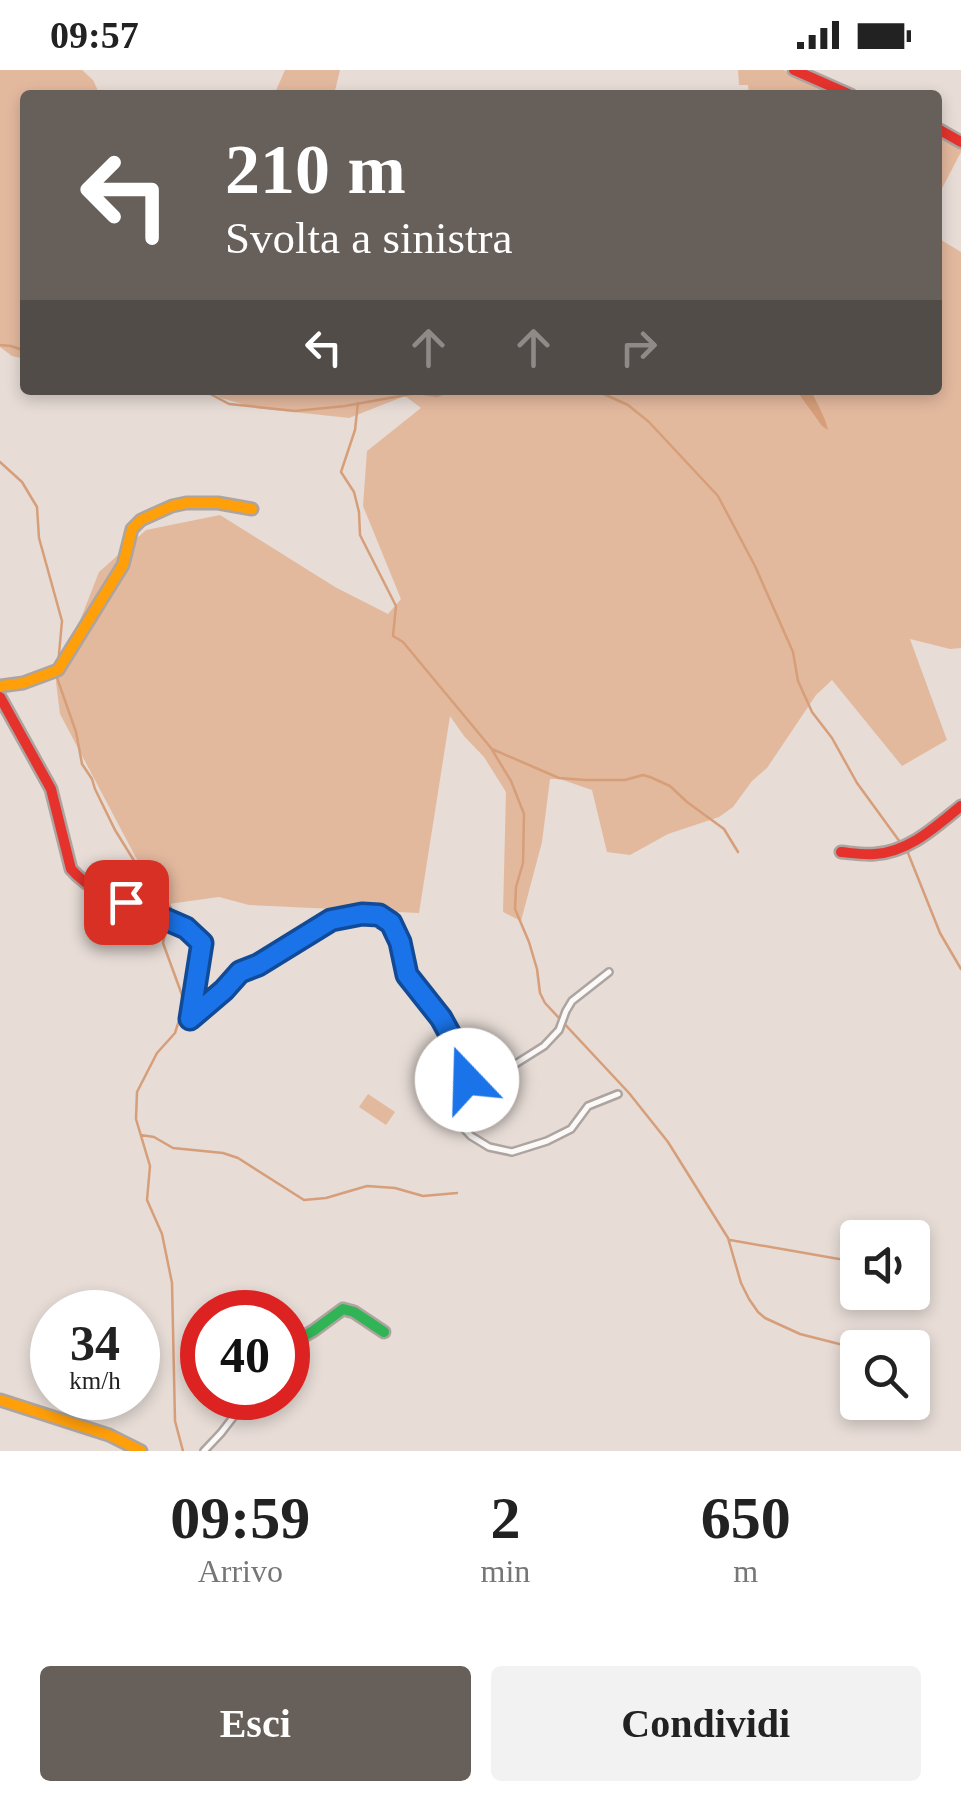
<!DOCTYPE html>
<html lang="it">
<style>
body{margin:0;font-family:"Times New Roman",serif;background:#f2f2f2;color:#222;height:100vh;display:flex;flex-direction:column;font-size:38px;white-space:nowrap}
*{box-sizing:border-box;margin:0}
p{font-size:32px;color:#767676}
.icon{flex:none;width:55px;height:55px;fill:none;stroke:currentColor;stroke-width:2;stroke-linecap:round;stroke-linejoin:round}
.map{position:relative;height:1381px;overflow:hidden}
.details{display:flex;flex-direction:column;background:#fff;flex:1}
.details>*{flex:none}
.top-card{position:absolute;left:20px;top:20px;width:922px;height:305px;border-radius:10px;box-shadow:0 5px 15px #0003;background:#675f5a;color:#fff;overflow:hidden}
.tools{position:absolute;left:840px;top:1150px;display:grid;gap:20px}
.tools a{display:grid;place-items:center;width:90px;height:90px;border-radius:10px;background:#fff;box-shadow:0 5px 15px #0003;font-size:50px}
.speed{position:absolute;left:30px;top:1220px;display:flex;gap:20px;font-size:50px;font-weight:700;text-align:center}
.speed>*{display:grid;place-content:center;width:130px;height:130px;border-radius:50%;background:#fff;box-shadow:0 5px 15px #0003;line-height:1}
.speed small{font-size:25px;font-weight:400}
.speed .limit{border:15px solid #d22;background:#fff;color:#111}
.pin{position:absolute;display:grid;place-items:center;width:85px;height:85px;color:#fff;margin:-42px;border-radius:20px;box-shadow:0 5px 15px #0006}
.me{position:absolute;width:110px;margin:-55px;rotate:339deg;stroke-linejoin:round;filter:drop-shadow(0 0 8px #0008)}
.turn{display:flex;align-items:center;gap:35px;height:210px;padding:0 40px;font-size:45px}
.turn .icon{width:130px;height:130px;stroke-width:2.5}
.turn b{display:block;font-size:70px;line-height:85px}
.lanes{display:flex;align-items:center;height:95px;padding:0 40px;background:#0003;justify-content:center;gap:50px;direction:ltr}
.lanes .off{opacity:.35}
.eta{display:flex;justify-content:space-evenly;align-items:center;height:170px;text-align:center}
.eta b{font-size:60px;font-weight:700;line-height:70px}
.button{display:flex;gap:20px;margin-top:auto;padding:20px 40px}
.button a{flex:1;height:115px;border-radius:10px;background:#675f5a;color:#fff;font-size:40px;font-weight:700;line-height:115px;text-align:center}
.button a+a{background:#f2f2f2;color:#222}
.status{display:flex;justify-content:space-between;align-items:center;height:70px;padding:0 50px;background:#fff;direction:ltr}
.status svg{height:28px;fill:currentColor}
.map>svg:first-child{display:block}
.green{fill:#e3b99e}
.water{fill:#d69e79}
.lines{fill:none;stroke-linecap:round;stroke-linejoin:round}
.stream{stroke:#d69e79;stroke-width:2.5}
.street-casing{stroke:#ada4a0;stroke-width:10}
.fast-casing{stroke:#ada4a0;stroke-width:15}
.slow-casing{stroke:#ada4a0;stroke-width:15}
.jam-casing{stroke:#ada4a0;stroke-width:15}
.street{stroke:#fbfaf9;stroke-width:5}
.fast{stroke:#30b455;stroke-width:10}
.slow{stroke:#ff9f0a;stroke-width:10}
.jam{stroke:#e5322d;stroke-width:10}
.route-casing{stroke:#114b97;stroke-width:25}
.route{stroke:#1a73e8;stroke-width:18}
</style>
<div class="status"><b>09:57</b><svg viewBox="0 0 49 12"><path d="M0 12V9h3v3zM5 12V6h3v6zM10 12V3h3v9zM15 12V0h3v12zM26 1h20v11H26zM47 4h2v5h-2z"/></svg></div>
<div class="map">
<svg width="961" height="1381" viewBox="0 0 961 1381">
<rect width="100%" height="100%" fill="#e7dcd6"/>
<path class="green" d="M0 0H82L93 10 100 25H25V289L12 286 0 277Z
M285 0H340L334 25H274Z
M738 0H783L841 25H749L748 15H739Z
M938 65 961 77V82L938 126Z
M938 168 961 182V578L950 579 910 569 947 670 902 696 832 610 816 625 767 698 752 711 733 737 719 747 668 764 630 785 607 782 592 720 560 709H550L542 772 521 851 503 842 506 722 484 687 464 666 450 646 419 843 249 835 219 827 161 835 60 644 56 612 99 502 146 460 220 445 335 517 388 544 401 529 363 436 367 381 421 338 405 326 349 348 257 338 221 328 207 320H938Z
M368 1024 395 1042 386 1055 359 1037Z"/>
<path class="water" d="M796 320H811C817 334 825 346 828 360L822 356Z"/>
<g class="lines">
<path class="stream" d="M0 275 11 276 25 281
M203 320 229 334 295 341 345 336 417 323 437 326 450 320
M595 320 628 335 649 352 718 426 755 496 793 582 798 611 812 642 832 668 857 713 908 783 940 863 961 899
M358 333 355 360 341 402 354 422 359 442 360 465 396 536 393 566 403 572 491 678 511 711 524 744 523 793 516 817 515 839 529 872 537 899 540 923 545 933 629 1023 668 1072 728 1168 741 1213 749 1229 758 1242 765 1248 800 1264 851 1277
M0 392 22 412 37 437 39 468 62 551 58 595
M56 605 76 662 82 694 92 709 95 719 115 760 151 818 166 829 171 838 163 873 182 925V941L175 963 157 983 137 1022 136 1049 150 1096 147 1130 162 1164 172 1213 175 1351 183 1381
M492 679 559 708 585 710H625L643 705 650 707 670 716 687 732 724 759 738 782
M141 1065 154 1067 173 1078 223 1083 238 1088 304 1130 326 1128 367 1116 395 1118 423 1126 457 1123
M730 1170 839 1189"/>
<g class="street-casing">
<path id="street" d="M609 902 572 931 566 941 559 960 544 976 482 1015 462 1025 454 1032 453 1044 456 1050 471 1066 489 1077 512 1082 547 1071 571 1059 588 1036 618 1024
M204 1381 221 1363 248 1328"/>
</g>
<g class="fast-casing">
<path id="fast" d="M288 1275 313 1261 343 1239 354 1242 384 1262"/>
</g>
<g class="slow-casing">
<path id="slow" d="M0 616 23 613 58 600 123 495 132 459 141 450 172 436 186 433H218L252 439
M0 1330 109 1365 141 1381"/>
</g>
<g class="jam-casing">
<path id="jam" d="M794 0 851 25
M938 59 961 72
M0 627 51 719 71 799C92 823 125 834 153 846 172 853 188 858 201 873L190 948
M841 782C852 783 863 785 875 784 909 782 935 757 961 736
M190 949 224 920 236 904 259 895 331 851 362 844 379 845 391 853 399 872 407 905 441 948 452 968 459 995 470 1020"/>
</g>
<use href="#street" class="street"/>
<use href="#fast" class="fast"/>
<use href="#slow" class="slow"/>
<use href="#jam" class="jam"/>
</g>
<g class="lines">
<g class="route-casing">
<path id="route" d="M126 832 186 858 202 873 190 949 224 920 240 902 258 895 331 850 362 844 379 845 391 853 400 872 407 905 441 948 452 968 460 995 467 1010"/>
</g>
<use href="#route" class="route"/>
</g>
</svg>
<div class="tools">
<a><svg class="icon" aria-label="sound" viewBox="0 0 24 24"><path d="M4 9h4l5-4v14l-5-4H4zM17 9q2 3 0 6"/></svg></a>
<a><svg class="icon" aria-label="search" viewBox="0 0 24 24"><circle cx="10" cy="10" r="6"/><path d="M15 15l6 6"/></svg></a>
</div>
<div class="speed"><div>34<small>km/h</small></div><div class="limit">40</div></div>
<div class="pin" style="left:126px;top:832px;background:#d93025"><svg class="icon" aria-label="arrive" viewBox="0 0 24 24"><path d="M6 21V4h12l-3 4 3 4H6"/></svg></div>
<svg class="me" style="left:467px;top:1010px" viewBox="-20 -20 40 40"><circle r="19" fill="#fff"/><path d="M0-13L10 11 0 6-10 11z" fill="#1a73e8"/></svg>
<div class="top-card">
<div class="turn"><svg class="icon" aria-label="left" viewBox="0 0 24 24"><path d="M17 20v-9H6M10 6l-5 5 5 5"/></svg><div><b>210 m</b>Svolta a sinistra</div></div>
<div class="lanes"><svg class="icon" aria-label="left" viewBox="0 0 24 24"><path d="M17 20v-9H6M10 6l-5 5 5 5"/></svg><svg class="icon off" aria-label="ahead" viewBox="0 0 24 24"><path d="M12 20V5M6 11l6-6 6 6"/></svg><svg class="icon off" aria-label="ahead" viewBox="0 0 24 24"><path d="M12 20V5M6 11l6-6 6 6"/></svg><svg class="icon off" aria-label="right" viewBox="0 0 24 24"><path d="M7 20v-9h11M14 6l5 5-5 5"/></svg></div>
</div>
</div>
<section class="details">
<div class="eta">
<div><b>09:59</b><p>Arrivo</p></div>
<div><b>2</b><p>min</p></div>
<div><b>650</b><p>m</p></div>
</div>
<div class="button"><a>Esci</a><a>Condividi</a></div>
</section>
